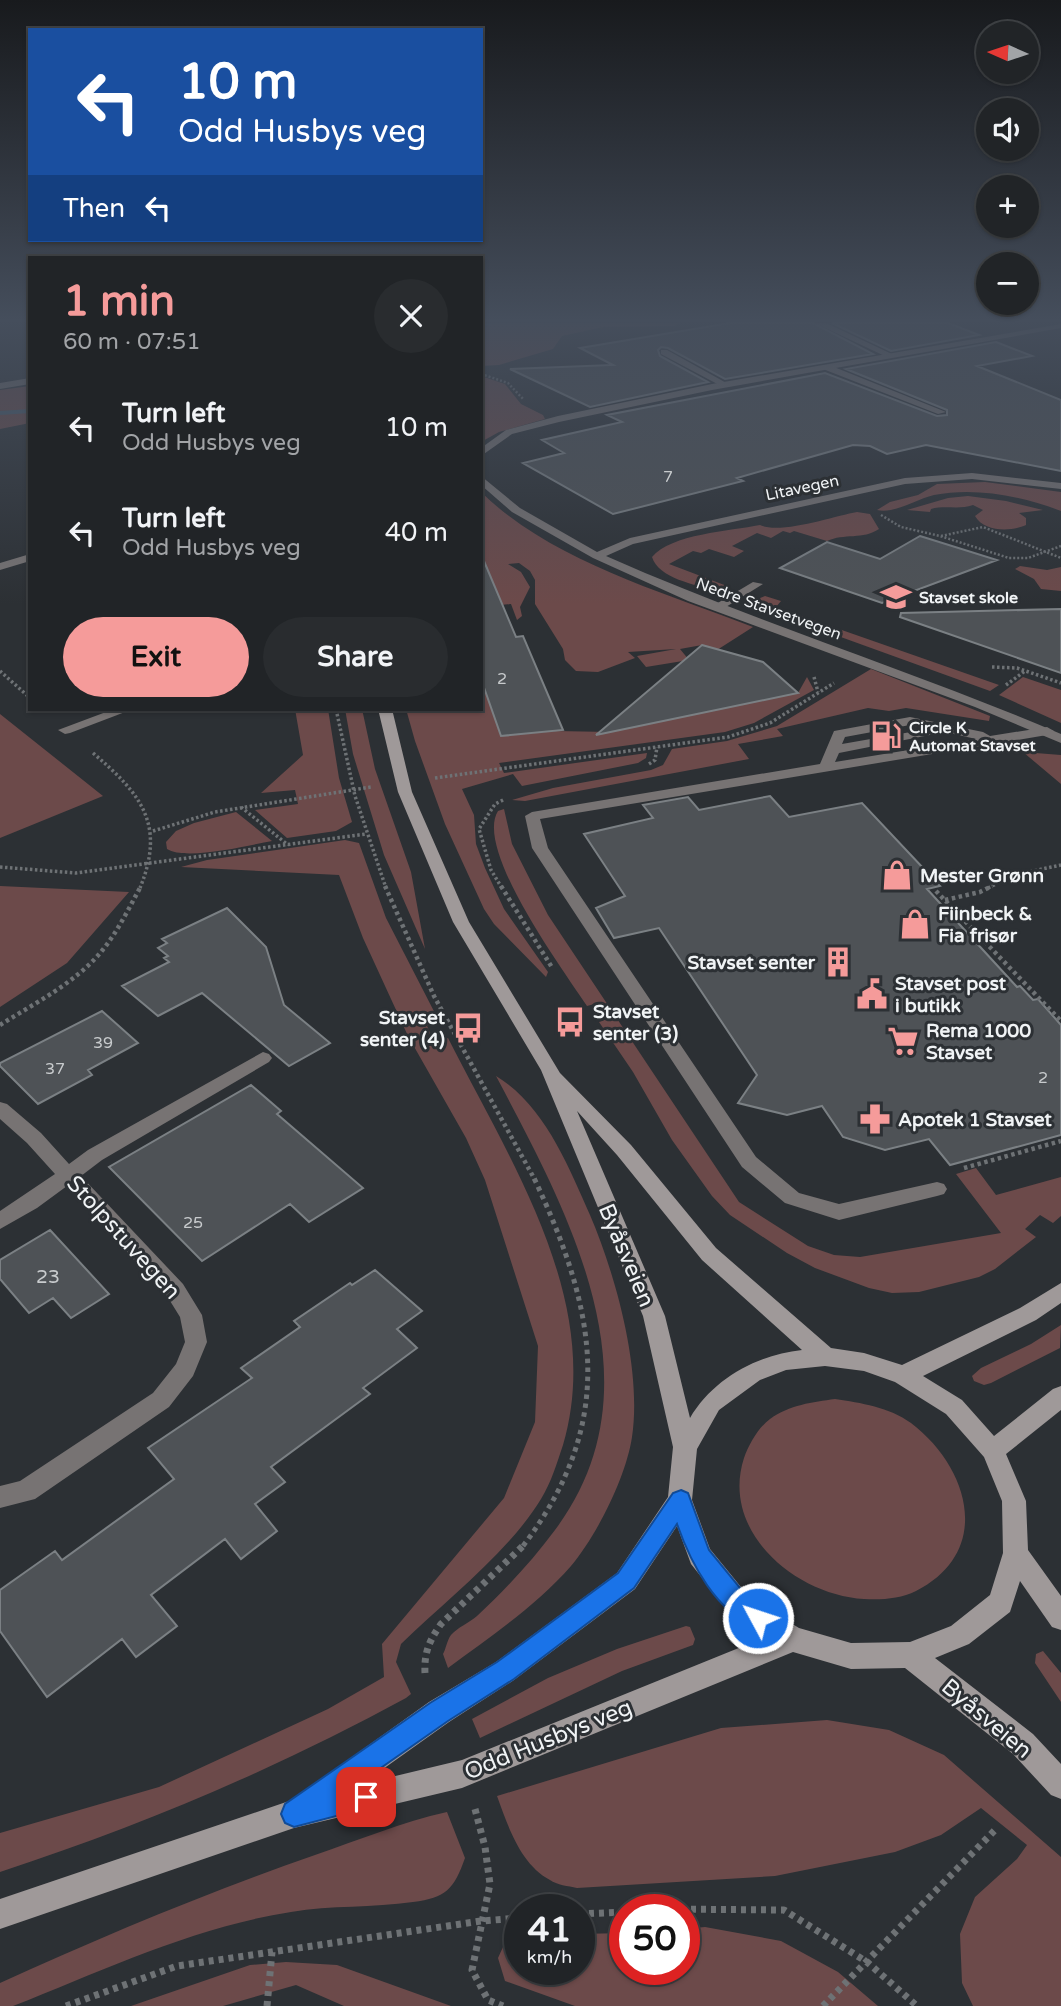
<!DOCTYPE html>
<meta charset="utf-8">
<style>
body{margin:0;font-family:"Varela Round",sans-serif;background:#292c2f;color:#f1f3f6;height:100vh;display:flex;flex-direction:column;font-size:26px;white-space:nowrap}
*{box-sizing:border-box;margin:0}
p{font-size:23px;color:#a2a4a7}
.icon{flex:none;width:38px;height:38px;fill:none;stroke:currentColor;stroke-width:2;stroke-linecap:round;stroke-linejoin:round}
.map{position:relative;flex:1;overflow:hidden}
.side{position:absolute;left:28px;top:256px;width:455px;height:455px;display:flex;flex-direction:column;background:#212427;border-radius:0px;box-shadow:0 2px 5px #0004,0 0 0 2px #3e4144}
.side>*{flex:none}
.banner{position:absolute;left:28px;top:28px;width:455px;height:214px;border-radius:0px;box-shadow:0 2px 5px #0004,0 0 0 2px #3e4144;background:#1a4fa0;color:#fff;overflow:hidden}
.needle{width:46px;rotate:273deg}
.buttons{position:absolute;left:976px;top:21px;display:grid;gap:14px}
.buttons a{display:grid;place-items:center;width:63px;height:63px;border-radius:50%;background:#212427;box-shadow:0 2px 5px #0004,0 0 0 2px #3e4144;font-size:35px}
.speed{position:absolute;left:504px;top:1894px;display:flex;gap:14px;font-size:35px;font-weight:700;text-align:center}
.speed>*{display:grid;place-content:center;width:91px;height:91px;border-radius:50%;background:#212427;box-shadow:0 2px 5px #0004,0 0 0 2px #3e4144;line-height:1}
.speed small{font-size:18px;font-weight:400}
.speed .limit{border:10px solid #d22;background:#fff;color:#111}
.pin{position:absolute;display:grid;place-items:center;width:60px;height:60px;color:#fff;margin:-30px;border-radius:14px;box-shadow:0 4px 10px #0006}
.me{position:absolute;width:77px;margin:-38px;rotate:310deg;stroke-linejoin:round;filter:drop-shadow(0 0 5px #0008)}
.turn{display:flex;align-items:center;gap:24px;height:147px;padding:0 35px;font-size:32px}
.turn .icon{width:91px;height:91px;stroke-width:2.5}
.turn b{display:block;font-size:49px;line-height:60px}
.then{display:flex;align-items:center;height:66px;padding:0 35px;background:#0003;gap:14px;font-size:26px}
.round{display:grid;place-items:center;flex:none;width:74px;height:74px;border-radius:37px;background:#292c2f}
.headline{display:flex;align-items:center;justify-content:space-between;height:119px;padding:0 35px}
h1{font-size:42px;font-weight:800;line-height:52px;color:#f59b9a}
.button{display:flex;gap:14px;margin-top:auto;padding:14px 35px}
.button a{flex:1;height:80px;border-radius:42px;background:#f59b9a;color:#111;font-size:28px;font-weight:800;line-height:80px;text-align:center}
.button a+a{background:#292c2f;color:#f1f3f6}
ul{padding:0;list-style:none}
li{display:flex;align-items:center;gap:21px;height:105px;padding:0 35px}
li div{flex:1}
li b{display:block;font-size:26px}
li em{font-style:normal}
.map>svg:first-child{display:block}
.green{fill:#6c4a4a}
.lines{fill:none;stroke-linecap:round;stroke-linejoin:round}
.stream{fill:#485d6f;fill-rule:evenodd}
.building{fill:#4e5256;stroke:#7b8084;stroke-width:2}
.path-far4{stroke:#6e7275;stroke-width:2.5;stroke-dasharray:2 2;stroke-linecap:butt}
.path-far3{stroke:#6e7275;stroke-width:3.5;stroke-dasharray:2.5 2.5;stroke-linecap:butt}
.path-far2{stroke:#6e7275;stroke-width:4.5;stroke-dasharray:3.5 3.5;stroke-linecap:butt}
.path-far1{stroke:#6e7275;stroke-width:5;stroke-dasharray:4.5 4.5;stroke-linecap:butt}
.path{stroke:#6e7275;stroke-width:7;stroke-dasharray:5 5;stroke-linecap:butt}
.lane{fill:#777373;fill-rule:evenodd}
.street{fill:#777373;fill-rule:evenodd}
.secondary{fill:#9f9999;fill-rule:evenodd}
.route{fill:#1a73e8;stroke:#114b97;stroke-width:2}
.labels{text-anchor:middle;stroke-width:6;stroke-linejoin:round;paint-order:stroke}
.number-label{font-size:16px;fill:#c8cbcd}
.far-street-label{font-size:16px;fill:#f0f3f5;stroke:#2c3034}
.far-poi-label{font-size:16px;font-weight:bold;fill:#f0f3f5;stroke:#2c3034;text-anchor:start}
.poi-label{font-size:19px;font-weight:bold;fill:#f0f3f5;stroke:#2c3034;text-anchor:start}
.near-number-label{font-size:19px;fill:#c8cbcd}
.near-street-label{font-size:23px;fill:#f0f3f5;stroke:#2c3034}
</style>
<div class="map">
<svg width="1061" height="2006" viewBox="0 0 1061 2006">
<rect width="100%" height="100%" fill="#2c3034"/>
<path class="green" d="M481 323H678L675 326 603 327 562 336 553 349 499 365 481 366Z
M481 376 505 384 521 404 543 415 545 419 499 432 481 442Z
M30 386V423L0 429V390Z
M985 482 1061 492V511C1021 496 976 487 934 495 916 499 895 514 877 510L890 502 918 495 937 484Z
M481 492C551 561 663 592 753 627L717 650 702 645 680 649 689 660 646 667 637 656 676 649 628 652 635 658 598 672 576 671 565 660 563 649 535 604V580L530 571 519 563 508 564 521 572 530 587 520 607 522 616 517 620 511 604 481 607Z
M968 496 1006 501 1043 510 1019 513 1026 518V525C1011 532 984 532 975 516L983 510 973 505C959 510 945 505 931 509L930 512 907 510 948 498Z
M857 512 870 514 879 529C863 540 844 533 827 541L794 531 790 533 783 531 771 538 757 533 732 546 744 551 734 557 709 549 701 553 693 551 669 564 727 586 715 591C695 584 659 579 652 557 671 534 730 531 760 525 780 535 834 516 857 512Z
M1020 566 1047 570 1061 567V591L1041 589 1034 579 1015 569Z
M765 596 781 601 776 607 999 685 990 691 747 603Z
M871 669 990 716 989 721 906 708 889 711 868 708 777 729 783 736 738 744 749 759 525 801 512 800 553 788 651 770 663 765 672 749 727 741 777 726Z
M807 677 814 690 754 723 725 732 499 763 504 773 647 753 646 758 638 763 522 786 513 774 462 789 474 815 476 844 485 868 504 909 548 972 546 977 494 924 484 909 445 824 415 741 406 709H481V679L502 736 555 731 611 732 798 693Z
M1023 677 1061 690V723L999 695Z
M295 709H328L339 778 352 822 336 831 287 838 255 810 298 804 295 790 261 793 303 755Z
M345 709H362L375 769 411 872 425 949 384 855 353 754Z
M0 714 103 796 0 838Z
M1023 752 1061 755V784Z
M504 809 512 844 548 915 739 1202 808 1246 834 1255 860 1257 1001 1233 956 1174 976 1168 996 1195 1061 1177V1216L1053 1223 1040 1215 1025 1229 1036 1237 995 1269 979 1277 919 1292 892 1293 869 1288 815 1268 787 1253 730 1215 712 1196 672 1140 633 1072 599 1022 610 1018 598 1003 587 1006C563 970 474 849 498 811Z
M236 812 272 841C249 845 186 861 167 849L166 842 176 831 194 823Z
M345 840 359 843 386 918 440 1023 427 1026 434 1041 448 1038C510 1161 605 1302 563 1445 557 1463 551 1483 541 1499 509 1552 446 1600 401 1644L396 1662 411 1694 406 1698C276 1769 140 1826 0 1872V1833L159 1787 328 1709 384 1677 382 1644 504 1498 535 1422 538 1346 485 1180 466 1138 408 1036 363 938 339 875 181 867 207 860Z
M0 886 129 892 67 963 0 1007Z
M496 1076C544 1105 568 1165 590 1215 616 1276 642 1370 632 1437 626 1477 597 1535 571 1566 536 1606 491 1636 448 1668L443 1654C446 1649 447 1640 451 1635 458 1627 469 1623 477 1616 505 1590 532 1561 555 1530 664 1385 568 1212 496 1076Z
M1061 1325 1060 1348 991 1383 984 1385 974 1381 972 1376 981 1368 1031 1344Z
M835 1399C861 1403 889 1407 911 1423 969 1467 994 1551 916 1591 900 1599 881 1600 864 1599 796 1595 720 1532 744 1458 749 1444 758 1428 770 1419 789 1405 813 1402 835 1399Z
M686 1626 690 1627 695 1639 693 1645 622 1671 480 1738 472 1719 548 1678 617 1649Z
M1043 1651 1061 1673V1702L1035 1663 1036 1654Z
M827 1720 889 1730 944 1755 1061 1857V2006H973L962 1983 960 1934 975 1897 1017 1859 1027 1845 981 1808 941 1835 895 1852 775 1876 577 1888C568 1886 557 1885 550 1880 520 1864 508 1826 497 1796L721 1728Z
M447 1812 465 1858C454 1889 446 1898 413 1902 373 1908 331 1905 291 1912 194 1927 104 1970 13 2006H0V1983C103 1936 208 1892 315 1855 359 1840 402 1822 447 1812Z
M705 1927 781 1941 838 1972 878 2006H575L505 1981 498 1958 503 1947 520 1939V1969H579V1934L625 1933V1969H684V1929Z
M286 1962 337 1965 451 2006H344L296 1985 223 2006H131L250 1965Z"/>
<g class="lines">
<path class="stream" d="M481 323H497L481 327Z
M30 409V413L0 415V411Z"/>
</g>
<path class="building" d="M730 323H813L873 354 725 379 668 348 661 347 658 350 660 356 708 382 590 407 510 369 613 365 580 348Z
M832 323H948L979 335 891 351Z
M996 342 1032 356 977 366 1061 400V471L926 445 887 454 870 446 853 445 737 478 743 481 613 514 523 463 564 453 542 440 622 422 607 415 825 373 937 416 947 415V410L846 369Z
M920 536 997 560 882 603 780 568 827 542 880 559Z
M481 554 516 637 523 636 563 730 501 736 481 679Z
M1061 609V673L900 617 901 613Z
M702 645 763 662 798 693 596 735Z
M770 796 789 817 862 803 940 886 927 889 1017 987 1020 986 1033 1000 1038 999 1061 1025V1135L950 1165 929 1139 885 1150 843 1137 822 1106 787 1115 738 1103 757 1075 659 928 614 938 596 908 625 896 584 834 653 818 643 805 688 797 699 810Z
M227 908 266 947 284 1005 330 1043 289 1066 202 993 158 1016 122 986 169 962 164 958 168 956 158 948 167 943 162 939Z
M102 1011 138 1043 88 1070 92 1075 38 1104 0 1066V1063Z
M251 1085 281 1111 277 1114 363 1188 309 1222 290 1204 202 1261 109 1167Z
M50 1230 109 1294 71 1318 53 1298 29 1313 0 1279V1260Z
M375 1270 422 1311 397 1329 417 1348 363 1388 370 1394 271 1467 285 1482 255 1504 277 1531 241 1559 225 1539 151 1595 177 1626 136 1657 122 1639 47 1697 0 1631V1590L55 1551 62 1560 174 1479 148 1448 252 1378 241 1368 300 1327 294 1321 350 1283 352 1285Z"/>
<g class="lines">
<path class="path-far4" d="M481 374 508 383 524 400
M881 515 901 527 940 536 1009 558H1028L1061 546
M941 536 983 527 1061 558"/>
<path class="path-far3" d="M992 667 1017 668 1061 683
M0 671 30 698
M814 677 818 692
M1006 685 1025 671
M336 709 355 796 386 888
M93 753C141 794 166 824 140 888
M649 764 655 760 657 747
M435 778 728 737 770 723 834 683
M241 807 288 845
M153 831 215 812 371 787
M0 867 76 873 366 834
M502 888 491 870 479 829 495 804 505 799
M988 888 1014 875 1061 865"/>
<path class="path-far2" d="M385 886 434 996 535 1180
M501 886 553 969
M936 891 1061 1021
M945 900 980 892 992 886
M0 1025C35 1003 75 983 101 952 117 933 129 908 141 886
M964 1168 1061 1141"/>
<path class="path-far1" d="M523 1546C618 1421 597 1312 534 1178"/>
<path class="path" d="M425 1673C424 1653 429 1641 441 1624L524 1545
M475 1809 485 1847 490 1884 472 1970 488 2000 503 2006
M661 1909 784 1910 867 1962 917 2006
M579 1914 625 1912
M66 2006 177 1966 481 1921 520 1918
M267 2006 272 1952
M823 2006 995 1830"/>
<path class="lane" d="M815 323H826L896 356 889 358Z
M661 350H667L730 385 723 387 661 354Z
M823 365H829L946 412 938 414 823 369Z
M753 582 763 584 721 610 711 607Z
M114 709H133L70 733 65 734 58 730Z
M910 717 983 732 990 736 1047 727 1054 731 1047 735 540 819 548 848 756 1157 799 1193 839 1204 937 1182 944 1184 947 1189 944 1194 937 1196 839 1220 785 1203 742 1167 532 848 525 816 532 812 820 764 834 731ZM910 725 928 729 842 744 845 737ZM945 732 976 739 835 762 839 753Z"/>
<path class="street" d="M1061 324V328L712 390 559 422 512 434 481 456V448L506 430 558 416 712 384Z
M30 378V384L0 389V383Z
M972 473 1061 483V489L972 479 905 484 633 544 606 556C755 622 911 670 1061 734V743L975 707 688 601 593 558 512 512 481 485V476L520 508 597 552 630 538 905 478Z
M30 554V561L0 570V563Z
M263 1052 269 1054 272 1058 269 1062 102 1160 81 1176 183 1284 202 1315 207 1342 193 1376 169 1407 35 1499 0 1508V1486L20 1481 153 1393 176 1364 185 1342 180 1317 167 1296 67 1186 37 1208 0 1229V1211L55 1174 27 1143 0 1119V1102L7 1104 41 1133 69 1164 88 1150Z"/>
<path class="secondary" d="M378 709H392L412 792 469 922 560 1073 631 1145 716 1248 831 1348 864 1353 902 1365 1020 1308 1061 1283V1303L1036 1320 923 1376 962 1400 994 1436 1053 1389 1061 1386V1410L1006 1454 1026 1501 1028 1550 1061 1596V1630L1052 1627 1020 1581 1010 1612 969 1644 935 1658 1033 1734 1061 1764V1799L1051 1795 1013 1754 905 1668 851 1669 793 1652 462 1788 294 1828 0 1929V1899L292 1800 429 1702 496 1662 617 1573 668 1497 673 1447 643 1316 541 1070 453 922 398 792ZM577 1111 617 1155 702 1260 802 1350C756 1355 713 1379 690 1418L665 1316ZM825 1366 864 1371 895 1382 946 1414 984 1457 1002 1501 1003 1553 990 1595 951 1626 910 1642 851 1643 799 1628 750 1598 710 1549 692 1500 697 1449 719 1410 760 1380 786 1370ZM677 1526 691 1564 732 1616 766 1637 462 1760 362 1784 449 1722 514 1680 635 1589Z"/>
</g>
<linearGradient id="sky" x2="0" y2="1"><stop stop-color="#181a1d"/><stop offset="0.53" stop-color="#454e5c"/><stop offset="1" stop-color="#454e5c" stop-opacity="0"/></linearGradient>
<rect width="1061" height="604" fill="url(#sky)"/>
<path class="route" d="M681 1490 688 1493 709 1550 749 1599 767 1609 770 1618 767 1626 758 1629C716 1612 691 1564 677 1524L634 1588 514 1679 448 1721 355 1786 366 1784 375 1788 379 1797 375 1806 294 1827 285 1823 281 1814 285 1804 430 1703 497 1662 618 1573 673 1493Z"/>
<defs>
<g id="school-bare" transform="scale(2.415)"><path d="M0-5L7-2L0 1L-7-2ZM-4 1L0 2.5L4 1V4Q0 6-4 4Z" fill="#f59b9a" stroke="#2c3034" stroke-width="2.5" paint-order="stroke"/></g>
<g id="fuel-bare" transform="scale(2.415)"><path d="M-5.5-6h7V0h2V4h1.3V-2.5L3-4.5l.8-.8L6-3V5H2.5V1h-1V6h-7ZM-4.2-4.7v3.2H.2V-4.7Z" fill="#f59b9a" stroke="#2c3034" stroke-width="2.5" paint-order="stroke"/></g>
<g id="shop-bare" transform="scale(2.415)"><path d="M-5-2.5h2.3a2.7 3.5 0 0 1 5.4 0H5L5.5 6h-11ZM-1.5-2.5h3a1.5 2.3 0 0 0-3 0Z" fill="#f59b9a" stroke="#2c3034" stroke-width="2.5" paint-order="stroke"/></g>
<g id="building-bare" transform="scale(2.415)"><path d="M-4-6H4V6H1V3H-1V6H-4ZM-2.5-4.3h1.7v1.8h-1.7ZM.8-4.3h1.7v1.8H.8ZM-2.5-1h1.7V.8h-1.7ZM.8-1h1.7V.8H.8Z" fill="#f59b9a" stroke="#2c3034" stroke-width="2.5" paint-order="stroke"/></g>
<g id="civic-bare" transform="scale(2.415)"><path d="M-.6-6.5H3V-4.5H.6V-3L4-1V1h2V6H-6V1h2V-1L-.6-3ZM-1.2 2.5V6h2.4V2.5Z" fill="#f59b9a" stroke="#2c3034" stroke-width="2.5" paint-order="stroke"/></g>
<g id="bus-bare" transform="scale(2.415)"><path d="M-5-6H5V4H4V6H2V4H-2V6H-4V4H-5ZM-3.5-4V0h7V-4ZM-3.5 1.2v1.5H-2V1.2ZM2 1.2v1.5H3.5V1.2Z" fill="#f59b9a" stroke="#2c3034" stroke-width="2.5" paint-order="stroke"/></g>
<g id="supermarket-bare" transform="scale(2.415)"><path d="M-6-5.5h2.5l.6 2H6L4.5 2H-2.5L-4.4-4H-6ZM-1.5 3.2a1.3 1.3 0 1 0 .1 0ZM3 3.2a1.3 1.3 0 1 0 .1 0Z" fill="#f59b9a" stroke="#2c3034" stroke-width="2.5" paint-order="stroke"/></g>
<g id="pharmacy-bare" transform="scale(2.415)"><path d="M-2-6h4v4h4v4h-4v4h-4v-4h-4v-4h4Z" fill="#f59b9a" stroke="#2c3034" stroke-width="2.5" paint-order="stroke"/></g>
</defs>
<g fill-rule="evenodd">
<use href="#school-bare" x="896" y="597"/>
<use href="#fuel-bare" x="886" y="736"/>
<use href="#shop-bare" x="897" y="875"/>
<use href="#shop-bare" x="915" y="924"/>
<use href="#building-bare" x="838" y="962"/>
<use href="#civic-bare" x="872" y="994"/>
<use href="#bus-bare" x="570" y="1022"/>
<use href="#bus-bare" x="468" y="1028"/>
<use href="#supermarket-bare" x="903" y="1041"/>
<use href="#pharmacy-bare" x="875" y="1119"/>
</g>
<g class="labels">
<g class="number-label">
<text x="668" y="482">7</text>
<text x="502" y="684">2</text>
<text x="103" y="1048">39</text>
<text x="55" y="1074">37</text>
<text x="1043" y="1083">2</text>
<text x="193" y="1228">25</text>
</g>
<g class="far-street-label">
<text transform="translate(802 487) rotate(-12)" y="6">Litavegen</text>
<text transform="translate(769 608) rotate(20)" y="6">Nedre Stavsetvegen</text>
</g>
<g class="far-poi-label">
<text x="919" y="603">Stavset skole</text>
<text x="909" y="733">Circle K<tspan x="909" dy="18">Automat Stavset</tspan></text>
</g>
<g class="poi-label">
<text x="920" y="882">Mester Grønn</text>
<text x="938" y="920">Fiinbeck &amp;<tspan x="938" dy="22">Fia frisør</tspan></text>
<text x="815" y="969" text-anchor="end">Stavset senter</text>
<text x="895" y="990">Stavset post<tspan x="895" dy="22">i butikk</tspan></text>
<text x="593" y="1018">Stavset<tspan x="593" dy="22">senter (3)</tspan></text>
<text x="445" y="1024" text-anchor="end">Stavset<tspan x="445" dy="22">senter (4)</tspan></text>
<text x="926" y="1037">Rema 1000<tspan x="926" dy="22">Stavset</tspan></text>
<text x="898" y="1126">Apotek 1 Stavset</text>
</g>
<g class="near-number-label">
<text x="48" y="1283">23</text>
</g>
<g class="near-street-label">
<text transform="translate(124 1237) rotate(48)" y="8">Stolpstuvegen</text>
<text transform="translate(627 1255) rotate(67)" y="8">Byåsveien</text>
<text transform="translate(987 1718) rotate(40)" y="8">Byåsveien</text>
<text transform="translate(548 1739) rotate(-22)" y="8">Odd Husbys veg</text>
</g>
</g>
</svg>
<div class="buttons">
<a><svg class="needle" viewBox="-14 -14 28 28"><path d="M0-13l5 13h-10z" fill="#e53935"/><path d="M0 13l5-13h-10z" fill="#a2a4a7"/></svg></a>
<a><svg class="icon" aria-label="sound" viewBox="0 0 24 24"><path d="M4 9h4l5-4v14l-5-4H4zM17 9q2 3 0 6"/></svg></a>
<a>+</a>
<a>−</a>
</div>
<div class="speed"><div>41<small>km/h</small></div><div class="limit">50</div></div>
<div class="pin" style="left:366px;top:1797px;background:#d93025"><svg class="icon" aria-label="arrive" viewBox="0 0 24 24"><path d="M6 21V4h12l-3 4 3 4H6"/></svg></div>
<svg class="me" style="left:758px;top:1618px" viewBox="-20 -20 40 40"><circle r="17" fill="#1a73e8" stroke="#fff" stroke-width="3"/><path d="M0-11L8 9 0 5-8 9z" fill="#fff"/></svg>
<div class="banner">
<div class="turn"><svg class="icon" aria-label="left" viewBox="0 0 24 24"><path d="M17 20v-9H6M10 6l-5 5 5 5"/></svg><div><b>10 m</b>Odd Husbys veg</div></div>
<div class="then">Then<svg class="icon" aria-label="left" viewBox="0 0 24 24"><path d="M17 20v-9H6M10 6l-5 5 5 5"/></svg></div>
</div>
<section class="side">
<div class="headline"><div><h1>1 min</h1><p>60 m · 07:51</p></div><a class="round"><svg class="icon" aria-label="close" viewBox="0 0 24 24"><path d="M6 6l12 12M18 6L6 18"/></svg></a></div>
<ul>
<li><svg class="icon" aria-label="left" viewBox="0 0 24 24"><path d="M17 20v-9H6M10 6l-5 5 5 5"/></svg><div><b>Turn left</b><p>Odd Husbys veg</p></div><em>10 m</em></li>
<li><svg class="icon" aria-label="left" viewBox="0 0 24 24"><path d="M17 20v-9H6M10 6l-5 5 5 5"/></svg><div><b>Turn left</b><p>Odd Husbys veg</p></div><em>40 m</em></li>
</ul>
<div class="button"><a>Exit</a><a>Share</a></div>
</section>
</div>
